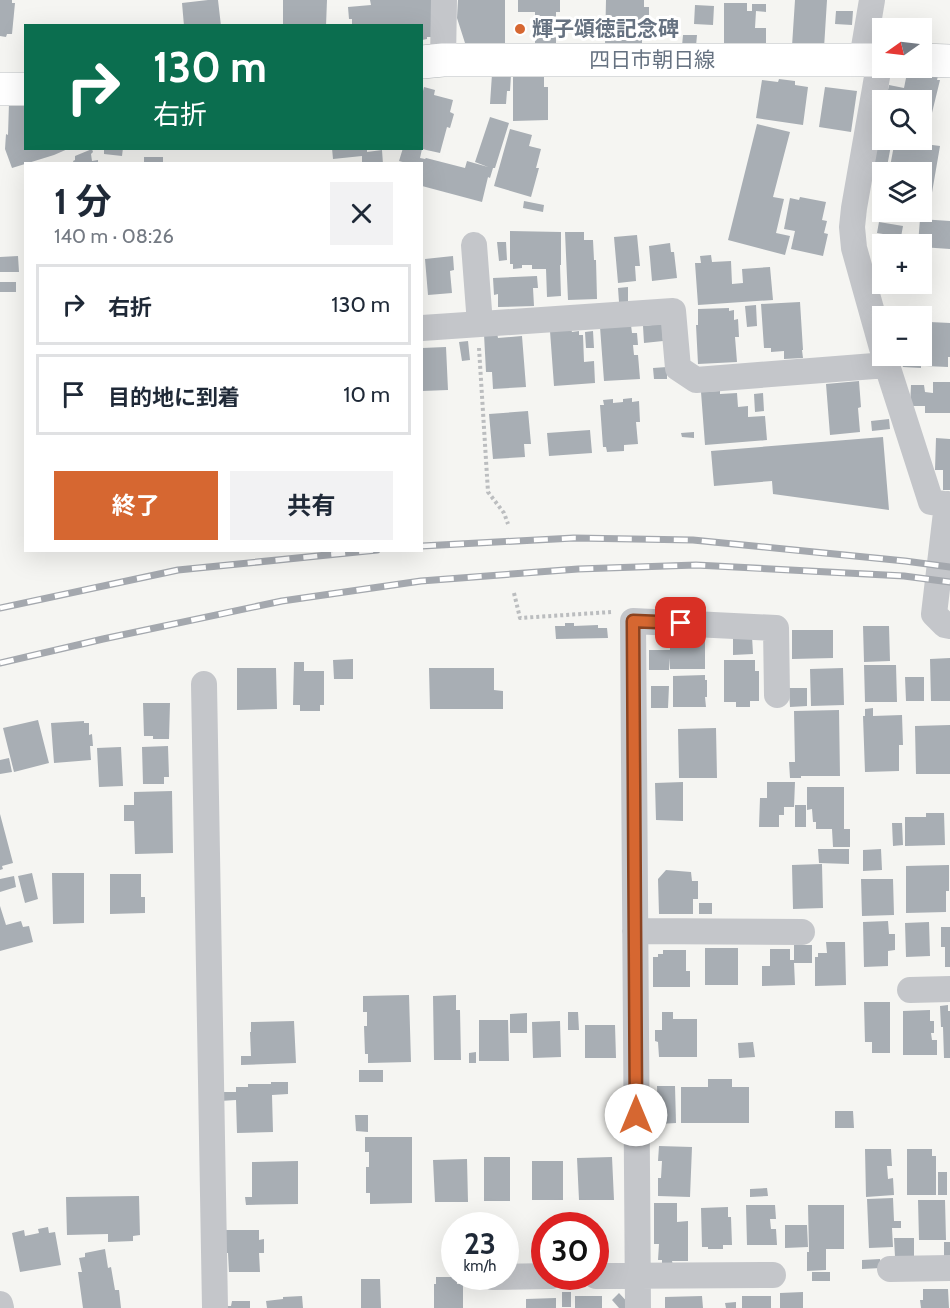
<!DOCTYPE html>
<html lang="ja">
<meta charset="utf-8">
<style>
body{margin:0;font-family:Cabin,"Noto Sans JP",sans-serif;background:#f2f2f3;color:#1f2937;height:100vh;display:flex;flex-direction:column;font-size:22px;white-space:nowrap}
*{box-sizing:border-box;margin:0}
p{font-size:20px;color:#747a83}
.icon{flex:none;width:33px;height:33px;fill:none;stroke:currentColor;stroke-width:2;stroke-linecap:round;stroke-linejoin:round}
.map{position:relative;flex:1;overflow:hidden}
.details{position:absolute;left:24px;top:162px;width:399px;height:390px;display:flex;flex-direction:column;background:#fff;border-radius:0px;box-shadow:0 6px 24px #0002}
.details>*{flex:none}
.top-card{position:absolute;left:24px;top:24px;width:399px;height:126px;border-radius:0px;box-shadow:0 6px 24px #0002;background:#0b6e4f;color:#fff;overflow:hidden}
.needle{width:39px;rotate:256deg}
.buttons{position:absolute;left:872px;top:18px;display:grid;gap:12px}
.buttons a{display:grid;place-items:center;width:60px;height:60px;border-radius:0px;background:#fff;box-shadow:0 6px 24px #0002;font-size:30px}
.speed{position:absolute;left:441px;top:1212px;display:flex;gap:12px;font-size:30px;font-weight:700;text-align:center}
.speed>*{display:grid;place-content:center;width:78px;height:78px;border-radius:50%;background:#fff;box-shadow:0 6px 24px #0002;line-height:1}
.speed small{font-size:15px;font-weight:400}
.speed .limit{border:9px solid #d22;background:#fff;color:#111}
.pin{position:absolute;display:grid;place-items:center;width:51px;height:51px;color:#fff;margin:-26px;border-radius:12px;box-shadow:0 3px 9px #0006}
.me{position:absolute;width:66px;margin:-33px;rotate:0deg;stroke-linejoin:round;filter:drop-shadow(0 0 4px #0008)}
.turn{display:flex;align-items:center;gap:21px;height:126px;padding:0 30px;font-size:27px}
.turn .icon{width:78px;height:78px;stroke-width:2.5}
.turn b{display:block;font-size:42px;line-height:51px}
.round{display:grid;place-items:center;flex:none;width:63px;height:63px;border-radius:0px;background:#f2f2f3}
.overview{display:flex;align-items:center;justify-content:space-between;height:102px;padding:0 30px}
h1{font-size:36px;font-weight:700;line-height:45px}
.primary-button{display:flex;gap:12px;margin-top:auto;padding:12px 30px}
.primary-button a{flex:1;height:69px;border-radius:0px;background:#d66731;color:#fff;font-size:24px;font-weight:700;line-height:69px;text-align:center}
.primary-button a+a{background:#f2f2f3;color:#1f2937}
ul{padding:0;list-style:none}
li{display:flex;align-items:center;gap:18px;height:81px;margin:0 12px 9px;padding:0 18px;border:3px solid #e0e1e3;border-radius:0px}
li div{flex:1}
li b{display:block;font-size:22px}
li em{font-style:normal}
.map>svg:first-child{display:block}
.building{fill:#a8aeb4}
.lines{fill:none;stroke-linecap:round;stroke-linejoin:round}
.primary-casing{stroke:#b4b8bb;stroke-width:34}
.path{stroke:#bbbdbf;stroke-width:4;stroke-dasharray:3 3;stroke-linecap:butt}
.minor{stroke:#c4c6ca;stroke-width:26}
.primary{stroke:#fff;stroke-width:33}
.rail-casing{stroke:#a4a8ae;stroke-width:7}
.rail{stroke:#fff;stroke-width:4.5;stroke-dasharray:14;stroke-linecap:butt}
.route-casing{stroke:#8b4320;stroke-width:15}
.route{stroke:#d66731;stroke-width:10}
.poi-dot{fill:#d66731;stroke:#fff;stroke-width:2}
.labels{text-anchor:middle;stroke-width:6;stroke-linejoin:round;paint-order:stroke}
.poi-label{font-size:21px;font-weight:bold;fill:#667281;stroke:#fff;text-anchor:start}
.street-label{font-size:21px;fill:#667281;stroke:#fff}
</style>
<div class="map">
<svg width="950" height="1308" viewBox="0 0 950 1308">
<rect width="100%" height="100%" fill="#f5f5f2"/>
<path class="building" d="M0 0H12V3H15L12 34H7L6 37 0 36Z
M208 0H218L221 26H184L182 3Z
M283 0H327L326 26H283Z
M370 0H434L433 37H427V39L422 40V26H352V19H349L348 7 371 5Z
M458 0H505V44L465 43 457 18Z
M518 0H560V12H556V43H535V12H518Z
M606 0H644V7H649V20H642V46L605 45Z
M795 0H827L824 48 792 46Z
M724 3H747V11H752V4H766V12L756 11 755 28H766V45H724Z
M695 5 714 6 713 25 694 24Z
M836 11H853L852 25 835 24Z
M683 35H697L696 46H682Z
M513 72 544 74V87H548V120L513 121Z
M907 73 921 75 938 76 937 80H940L931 117 921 115V100H886L889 85 904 88Z
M492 74 511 75 510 91H507L506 104H490Z
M779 79 795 81V85L808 87 803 125 756 118 762 80 778 82Z
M424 87 435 90 434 95 453 100 450 112 454 114 450 128 447 127 440 153 422 149 420 158 425 159 426 158 465 168 467 161 488 167 475 162 490 117 509 123 495 168H493L490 178 488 177 482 202 422 186V174L423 167H422V164H410L399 161 403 148H422V91H423Z
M825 87 857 91 851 132 819 127Z
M9 103H26V148H70L54 155 12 168 5 149 6 134 8 135Z
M757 124 790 132 773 197 784 199 776 233 790 236 785 255 728 240Z
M881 127H882V140H892L886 172H882V175L872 173Z
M510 129 532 135 529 146 541 149 536 168H539L531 197 494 186Z
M895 140 940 146 929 210 921 208V172H889Z
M104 148H123L122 156 104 154Z
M332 148H367V152L382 150 383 164H362V156L333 159Z
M92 149 93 152 91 154 92 161 98 160V164H74L73 161 75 160V156Z
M144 157H163V164H144Z
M800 197 826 202 822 220 827 221 824 233 828 234 823 256 791 249 795 231 784 229 790 198 799 200Z
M524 201 544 205 543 212 523 208Z
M884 212H913L911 218 884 213Z
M920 219 950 221V249L921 247V244H918Z
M879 222 903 226 901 237 877 233Z
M510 231 561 232V265H560L561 296 547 297 546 269H532V265H522V268L513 269V264H510Z
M565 232H584V240H593L594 260H596L597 299 568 300Z
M637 235 640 266H635L636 281 618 283 614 237Z
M497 242H506L507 260 499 261Z
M670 243 671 252H674L677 278 652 281 649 246Z
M711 255 712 262 731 261 732 284 743 283 742 269 770 267 773 300 698 305 695 263H701L700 256Z
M18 256 19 272H0V257Z
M453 256 454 270 450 271 452 293 428 295 425 259Z
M537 276 538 288H533L534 306 498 307V294L494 295 493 278Z
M0 282H16V292H0Z
M628 287V302H619L618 288Z
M800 302 803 350H802L803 358 784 359V351L771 352V348H764L761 304Z
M756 305 757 326 747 327 745 306Z
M729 308V311L734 310V320L738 319 739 337H735L737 362 698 364 696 325H698V309Z
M930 322 950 323V357H948V367L925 366 926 344H930Z
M662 324 663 341 644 343 643 326Z
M631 325 632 333H637L638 345H633L634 355H638L640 379 604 381 600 327Z
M571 329 572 332 579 331V335H583L584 362 594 361 595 383 554 386 550 331Z
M593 331 594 348H586L585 332Z
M497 333 498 338 522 336 526 387 493 389 492 372H486L484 334Z
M468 341 470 360 462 361 459 342Z
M446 347 448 390 422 391V348Z
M899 356H921V368L903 367Z
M667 367V379H654L653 368Z
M859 381 861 407 858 408 860 432 830 435 826 384Z
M933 382H950V413H925V406H910L911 385H924L925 392 933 393Z
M720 391V394L737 393 738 407 748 406V417L765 416 767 440 705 445 701 392Z
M763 393 764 411 755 412 754 394Z
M632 398V402L639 401 640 422H636L638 444 624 445V451L607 452 606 447H603L600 405H604L603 400 613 399V403L623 402V399Z
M528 411 531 444H524L525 457 493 459 489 414Z
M889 419 890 429 872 431 871 421Z
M590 430 592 453 549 456 547 433Z
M694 432V438L682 437 681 433Z
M883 437 889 510 773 494 772 481 714 486 711 451Z
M936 438 950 439V490H943V470H935Z
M565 623H574V626L598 625V628H607L608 638 556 639 555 626H565Z
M863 626H889L890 661 864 662Z
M792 630H833V658L792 659Z
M733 636H752L753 654 733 655Z
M705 637V669H670L669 658V670H649V650H670V638Z
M950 658V701H931L930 659Z
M353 659V679H334L333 660Z
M724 660H755V671H759V701H750V707H736V702H724Z
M294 662H304V671H324V705H320V711H300V705H293Z
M864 665H896L897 702H865Z
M237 668H276L277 709 237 710Z
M429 668H494V690L503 691V709H430Z
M843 668 844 705 811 706 810 669Z
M705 675V680H707V697H705L706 707H673V676Z
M905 677H924V701H906Z
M651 686H669L668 708H651Z
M789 688H807V706L790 707Z
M143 703H170L169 739H153V736H144Z
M873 708V716L902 715 903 745H899V771L865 772 863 716H865V709Z
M839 710 840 776H801V778H790L789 762H795L794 711Z
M38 720 49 763 14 772 3 728Z
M84 721V723H89V735L92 734 93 746H90L91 760 54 763 51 723Z
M950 725V774H916L915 726Z
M716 728 717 778H679L678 729Z
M168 746 169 777H164V784H143L142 747Z
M121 747 123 786 99 787 97 748Z
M9 758 12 772 0 774V760Z
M683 782V821L656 820 655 783Z
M767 782H795L794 807H784V815H779V827H759L760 798H767Z
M807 787H844V829H850V847H833L832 829H816V822H813L812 809 807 810Z
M172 791 173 853 135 854 134 821H124V805H134V792Z
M795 805H806V827H795Z
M926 813H944L945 845 905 846V817H926Z
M0 814 13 863 2 866 3 869 0 870Z
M892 823H902L903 845 893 846Z
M818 849H849V864L819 863Z
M881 849 882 870 863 871V850Z
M822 864 823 908 793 909 792 865Z
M949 865V891H946V912L906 913V866Z
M666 870 691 872 692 881H698V899H693V914H659L658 879Z
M32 873 38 899 25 903 18 876Z
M52 873H84V923L53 924Z
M110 874H141V897H145V913L110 914Z
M14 876 16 887 0 892V879Z
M861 879H893L894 915 862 916Z
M699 903H712V914H699Z
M0 906 6 925 21 921 23 927 29 926 33 942 0 951Z
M888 921 889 934H895V950L888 951V966L864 967 863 922Z
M929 922 930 956 906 957 905 923Z
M941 927H950V967H945V947H941Z
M826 942H845L846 985 815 986V957H818V953H827Z
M794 945H812V963H794L795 985 762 986V966H770V949H790V960H794Z
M705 948H738V985H705Z
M663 950H686V971H690V987H653V957H658V954H663Z
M409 995 411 1062 368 1063V1054H365L364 1026H367V1012H363V996Z
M456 995V1010H460L461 1060H434L433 996Z
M864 1002H890V1053H872V1042H865Z
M948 1005V1011H950V1058H944L943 1027H941L940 1006Z
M930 1010V1021H934V1033H931L932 1040H937V1055H903V1011Z
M568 1012H578L579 1030H568Z
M662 1012H673V1019H697V1057H659L658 1042 655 1041V1030H662Z
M527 1013V1033H510V1014Z
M479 1020H508L509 1061H479Z
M294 1021 296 1063 241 1065V1056H251L250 1032H251V1022Z
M560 1021 561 1057 533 1058 532 1022Z
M585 1025H615L616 1058H585Z
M753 1042 755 1057 739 1058 738 1043Z
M476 1052V1063H469V1053Z
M359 1070H383V1082H359Z
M708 1079H732V1087H749V1123H681V1087H708Z
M271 1082H288V1094L272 1095 273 1132 237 1133 236 1100 220 1101V1092H236V1087H248V1084H271Z
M657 1086H675L676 1123 658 1124Z
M835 1111H853L854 1128H835Z
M355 1115H368V1132L356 1131Z
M365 1137H412V1203L370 1204V1193H366V1167H369V1152H365Z
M659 1146 692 1147 690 1197 658 1196V1178H661L662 1161H658Z
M865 1149H891L892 1166H887L888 1179 893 1178 894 1195 866 1197Z
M907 1149H932V1156H936V1195H907Z
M484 1157H510V1201H484Z
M612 1157 614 1200H579L577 1158Z
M467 1159 468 1202H435L433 1160Z
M298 1161V1204L246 1205 245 1197H252V1162Z
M532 1161H563V1200H532Z
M938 1172H947V1195H938Z
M767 1188 768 1196 750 1197V1189Z
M139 1196 140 1235 133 1236V1241L108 1242V1234L67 1235 66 1197Z
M893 1198 894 1221H901V1228H892L893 1247 869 1248 867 1199Z
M918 1200H945L946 1240H919Z
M654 1203H677V1222L688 1221V1261H672L673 1265H662V1260H658L659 1244H654Z
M746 1205H775L776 1219H770L771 1229H776L777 1245H747Z
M808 1205H844V1249H826V1270L807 1271V1252H809Z
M728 1207V1217H731L732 1245H723V1249H708V1247H702L701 1208Z
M785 1225H807L808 1247 785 1248Z
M48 1227 49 1233 55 1232 61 1265 20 1272 12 1233 24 1230 25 1236 39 1233 38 1229Z
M225 1230H259V1240L264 1239V1253H259L260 1272H229L228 1253H225Z
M894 1238H914V1257H895Z
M944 1242H950V1256H944Z
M105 1249 108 1268 111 1267 115 1290H119L121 1308H83L78 1272H82L79 1258 85 1257V1253Z
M880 1259 881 1268 862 1269V1260Z
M812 1272H830V1281H812Z
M436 1277H457V1284H463V1308H434V1284H436Z
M361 1279H380L381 1308H361Z
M923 1289H948L949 1308H921L920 1300H923Z
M562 1292H571V1307H562Z
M803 1292V1308H780V1293Z
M619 1293 631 1306 629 1308H619L612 1300Z
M302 1296 303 1308H267L266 1301 283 1299V1297Z
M575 1296H602V1308H575Z
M702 1296 703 1308H665V1297Z
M742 1296H771V1308H742Z
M556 1298V1308H526V1299Z
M232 1301H250V1308H223V1306H231Z
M736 1302V1308H726L725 1303Z"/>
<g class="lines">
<g class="primary-casing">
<path id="primary" d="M921 60 950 61
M422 62 443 60H882
M0 89H26"/>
</g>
<path class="path" d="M479 348 488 492 504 513 508 524
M514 593 520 618 611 612"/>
<path class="minor" d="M862 59 872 0
M443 60 444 0
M880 60 854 208 852 227 854 248 882 348
M474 245 480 324
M422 328 673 311 678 368 696 380 887 365
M884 356 931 502 950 505
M947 504 934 614 945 625 950 626
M204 684 215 1308
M635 931 802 932
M910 990 950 989
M890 1269 950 1268
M596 1276 773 1275
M492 1277 551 1276
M0 1304 1 1308
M638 1308 633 621 776 628 777 695"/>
<use href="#primary" class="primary"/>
<g class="rail-casing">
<path id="rail" d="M422 546 574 538 693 540 905 561 950 567
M0 608 178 570 377 550
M0 663 103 639 282 601 421 581 578 569 696 565 904 576 950 582"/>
</g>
<use href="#rail" class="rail"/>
</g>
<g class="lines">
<g class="route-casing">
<path id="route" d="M636 1115 633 621 681 623"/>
</g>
<use href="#route" class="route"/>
</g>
<circle class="poi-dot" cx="520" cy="29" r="6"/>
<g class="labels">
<g class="poi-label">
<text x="532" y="36">輝子頌徳記念碑</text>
</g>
<g class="street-label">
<text x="652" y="67">四日市朝日線</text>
</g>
</g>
</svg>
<div class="buttons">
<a><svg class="needle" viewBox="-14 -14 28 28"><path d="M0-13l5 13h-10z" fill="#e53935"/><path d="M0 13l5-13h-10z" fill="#747a83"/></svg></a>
<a><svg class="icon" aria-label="search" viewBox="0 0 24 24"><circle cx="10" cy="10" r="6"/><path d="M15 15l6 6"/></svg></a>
<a><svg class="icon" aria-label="layers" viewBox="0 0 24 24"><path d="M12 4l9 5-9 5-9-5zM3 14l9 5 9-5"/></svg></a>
<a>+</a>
<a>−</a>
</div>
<div class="speed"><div>23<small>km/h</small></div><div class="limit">30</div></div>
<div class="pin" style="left:681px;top:623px;background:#d93025"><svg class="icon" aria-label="arrive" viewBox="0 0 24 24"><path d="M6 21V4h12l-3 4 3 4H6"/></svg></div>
<svg class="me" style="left:636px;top:1115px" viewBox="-20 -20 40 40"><circle r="19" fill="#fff"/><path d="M0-13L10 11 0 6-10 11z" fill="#d66731"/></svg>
<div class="top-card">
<div class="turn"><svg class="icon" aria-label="right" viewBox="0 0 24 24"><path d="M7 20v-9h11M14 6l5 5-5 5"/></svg><div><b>130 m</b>右折</div></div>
</div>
<section class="details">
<div class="overview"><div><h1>1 分</h1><p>140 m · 08:26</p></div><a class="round"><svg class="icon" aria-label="close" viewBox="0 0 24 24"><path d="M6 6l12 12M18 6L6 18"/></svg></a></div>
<ul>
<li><svg class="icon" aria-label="right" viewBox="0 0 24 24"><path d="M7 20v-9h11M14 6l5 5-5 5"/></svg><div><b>右折</b></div><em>130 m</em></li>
<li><svg class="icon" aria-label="arrive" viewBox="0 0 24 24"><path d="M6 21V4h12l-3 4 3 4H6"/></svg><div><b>目的地に到着</b></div><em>10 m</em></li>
</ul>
<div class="primary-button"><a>終了</a><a>共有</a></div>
</section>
</div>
